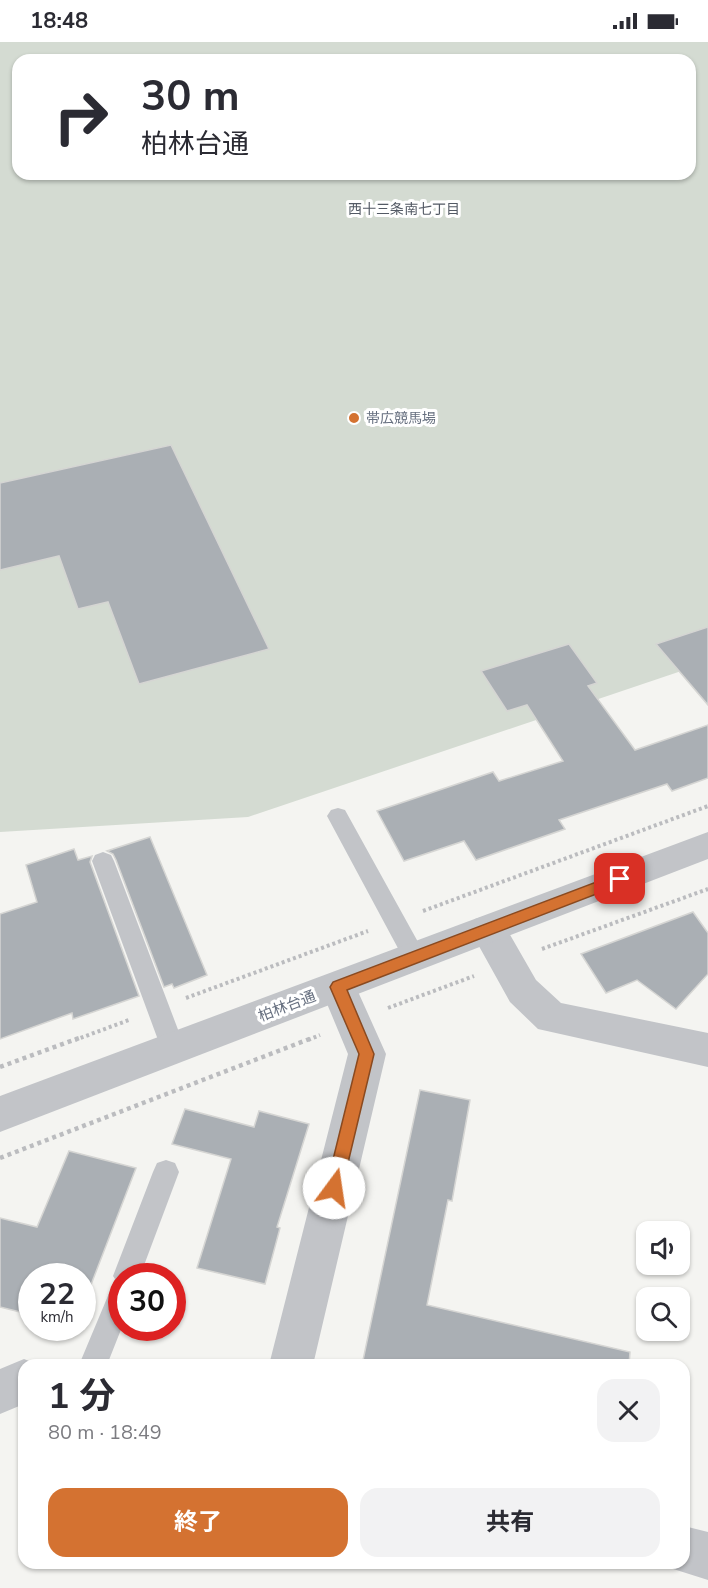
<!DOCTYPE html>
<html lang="ja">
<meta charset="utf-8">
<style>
body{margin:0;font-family:"Nunito Sans","Noto Sans JP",sans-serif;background:#f2f2f3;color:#2b2b33;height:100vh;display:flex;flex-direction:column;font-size:22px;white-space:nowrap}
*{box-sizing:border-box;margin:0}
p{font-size:20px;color:#7c7c81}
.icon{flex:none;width:33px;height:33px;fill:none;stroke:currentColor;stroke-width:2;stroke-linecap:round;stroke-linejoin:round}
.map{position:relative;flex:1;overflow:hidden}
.side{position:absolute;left:18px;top:1317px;width:672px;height:210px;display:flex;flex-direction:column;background:#fff;border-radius:18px;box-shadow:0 2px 4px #0004}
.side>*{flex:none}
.guide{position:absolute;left:12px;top:12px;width:684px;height:126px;border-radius:18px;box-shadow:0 2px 4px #0004;background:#fff;color:#2b2b33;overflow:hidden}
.buttons{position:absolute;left:636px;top:1179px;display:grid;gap:12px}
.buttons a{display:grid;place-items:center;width:54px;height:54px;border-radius:12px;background:#fff;box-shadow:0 2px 4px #0004;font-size:30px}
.speed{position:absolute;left:18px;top:1221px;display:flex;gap:12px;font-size:30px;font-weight:700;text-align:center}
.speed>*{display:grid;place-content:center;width:78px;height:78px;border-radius:50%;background:#fff;box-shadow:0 2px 4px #0004;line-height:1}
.speed small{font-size:15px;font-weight:400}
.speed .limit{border:9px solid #d22;background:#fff;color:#111}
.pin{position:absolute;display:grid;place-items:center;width:51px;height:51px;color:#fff;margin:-26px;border-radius:12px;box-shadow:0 3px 9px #0006}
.me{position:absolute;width:66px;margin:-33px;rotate:14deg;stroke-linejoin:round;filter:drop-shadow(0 0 4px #0008)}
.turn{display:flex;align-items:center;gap:21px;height:126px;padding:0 30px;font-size:27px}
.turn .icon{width:78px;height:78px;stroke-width:2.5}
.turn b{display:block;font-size:42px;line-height:51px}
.round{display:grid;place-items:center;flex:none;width:63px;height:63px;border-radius:18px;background:#f2f2f3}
.overview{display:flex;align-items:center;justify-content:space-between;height:102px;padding:0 30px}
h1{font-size:36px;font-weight:700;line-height:45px}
.primary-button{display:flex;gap:12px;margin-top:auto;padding:12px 30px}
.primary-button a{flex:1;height:69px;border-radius:18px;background:#d47231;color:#fff;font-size:24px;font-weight:700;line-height:69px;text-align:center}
.primary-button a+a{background:#f2f2f3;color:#2b2b33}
.status{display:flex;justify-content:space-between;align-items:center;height:42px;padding:0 30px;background:#fff;direction:ltr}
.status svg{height:16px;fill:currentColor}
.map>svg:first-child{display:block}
.green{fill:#d4dbd2;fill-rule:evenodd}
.building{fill:#aaafb4;stroke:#d5d5d3;stroke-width:1.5}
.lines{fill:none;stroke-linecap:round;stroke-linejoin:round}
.path-far1{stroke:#bbbcbf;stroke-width:4;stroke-dasharray:3 3;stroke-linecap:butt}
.path{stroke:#bbbcbf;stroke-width:4.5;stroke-dasharray:4 4;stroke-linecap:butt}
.service{fill:#c2c4c8;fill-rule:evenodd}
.minor{fill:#c2c4c8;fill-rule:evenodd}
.tertiary{fill:#c2c4c8;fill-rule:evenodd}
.route{fill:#d47231;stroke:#8a4a20;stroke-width:1.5}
.poi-dot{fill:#d47231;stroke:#fff;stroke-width:2}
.labels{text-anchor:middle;stroke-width:6;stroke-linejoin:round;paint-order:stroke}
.far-neighbourhood-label{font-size:14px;fill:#535a65;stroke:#fff}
.far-poi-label{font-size:14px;fill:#666f7f;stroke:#fff;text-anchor:start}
.street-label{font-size:15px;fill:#666f7f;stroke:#fff}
</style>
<div class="status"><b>18:48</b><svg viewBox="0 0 49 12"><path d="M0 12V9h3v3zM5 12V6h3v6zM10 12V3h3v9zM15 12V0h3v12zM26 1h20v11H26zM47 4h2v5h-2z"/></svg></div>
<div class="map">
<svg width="708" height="1546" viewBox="0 0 708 1546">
<rect width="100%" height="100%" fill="#f4f4f1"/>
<path class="green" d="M0 0H708V620L248 775 0 790ZM18 18H690V132H18Z"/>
<path class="building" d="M171 403 269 607 139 642 108 560 78 567 59 514 0 528V441Z
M708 585V663L656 602Z
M569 602 597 641 588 644 635 708 708 683V736L672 749 667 742 559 778 565 787 476 818 464 799 404 819 377 769 493 730 499 739 563 719 527 663 507 669 481 629Z
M150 795 207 933 174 946 172 942 164 945 116 818 113 812 107 809Z
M74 807 78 818 92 814 90 820 139 954 73 977 72 971 0 997V872L37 860 26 823Z
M693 870 708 891V932L676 967 637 938 606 951 581 912Z
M420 1048 470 1058 452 1159 448 1158 427 1263 630 1310 629 1323H362Z
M185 1067 254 1085 259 1069 309 1082 277 1185 280 1186 265 1242 197 1226 231 1117 172 1102Z
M69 1109 136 1126 82 1266V1234H32V1273L0 1265V1176L37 1185Z"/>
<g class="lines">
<path class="path-far1" d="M423 869 708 764
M542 907 708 847
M186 956 368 889
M388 966 474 934
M75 998 129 978
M308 998 320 993"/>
<path class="path" d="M0 1025 79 996
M0 1116 312 996"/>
<path class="service" d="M338 766 345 768 423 909 426 916 423 923 415 926 407 923 327 774 331 768Z
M103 810 111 813 114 819 185 1006 182 1014 173 1017 164 1014 161 1006 92 819 95 813Z
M166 1118 175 1121 179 1130 140 1234H122V1285L107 1323H79L115 1237 113 1234 153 1130 157 1121Z"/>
<path class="minor" d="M488 873 501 877 536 938 561 961 708 991V1025L538 987 510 960 470 888 475 877Z
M338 929 351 934 386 1012 313 1323H269L348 1012 320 945 325 934Z
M24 1317 39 1323H24V1362L0 1372V1327Z
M684 1484 708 1490V1538L667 1525 665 1521H684Z"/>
<path class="tertiary" d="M708 790V817L0 1090V1054Z"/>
</g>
<path class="route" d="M620 831 625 833V841L347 948 374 1012 342 1146 340 1151 334 1154 328 1151 326 1146 359 1012 330 945 333 940Z"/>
<circle class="poi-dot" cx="354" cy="376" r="6"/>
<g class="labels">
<g class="far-neighbourhood-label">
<text x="404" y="172">西十三条南七丁目</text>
</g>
<g class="far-poi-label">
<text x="366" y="381">帯広競馬場</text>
</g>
<g class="street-label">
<text transform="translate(287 964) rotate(-21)" y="5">柏林台通</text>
</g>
</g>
</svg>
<div class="buttons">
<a><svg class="icon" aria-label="sound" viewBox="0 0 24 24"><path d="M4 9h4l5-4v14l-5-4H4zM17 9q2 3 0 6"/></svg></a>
<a><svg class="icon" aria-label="search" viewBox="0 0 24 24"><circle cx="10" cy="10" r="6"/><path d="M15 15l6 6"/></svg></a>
</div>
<div class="speed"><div>22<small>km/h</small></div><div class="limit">30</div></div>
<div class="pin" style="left:620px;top:837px;background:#d93025"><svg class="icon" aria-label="arrive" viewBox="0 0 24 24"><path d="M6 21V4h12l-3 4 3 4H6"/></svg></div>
<svg class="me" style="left:334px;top:1146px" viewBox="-20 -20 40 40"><circle r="19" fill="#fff"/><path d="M0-13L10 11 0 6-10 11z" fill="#d47231"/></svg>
<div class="guide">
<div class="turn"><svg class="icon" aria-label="right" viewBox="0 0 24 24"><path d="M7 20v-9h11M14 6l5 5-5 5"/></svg><div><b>30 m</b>柏林台通</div></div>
</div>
<section class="side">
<div class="overview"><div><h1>1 分</h1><p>80 m · 18:49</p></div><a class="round"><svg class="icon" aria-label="close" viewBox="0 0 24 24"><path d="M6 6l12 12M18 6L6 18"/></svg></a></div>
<div class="primary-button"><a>終了</a><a>共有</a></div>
</section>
</div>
